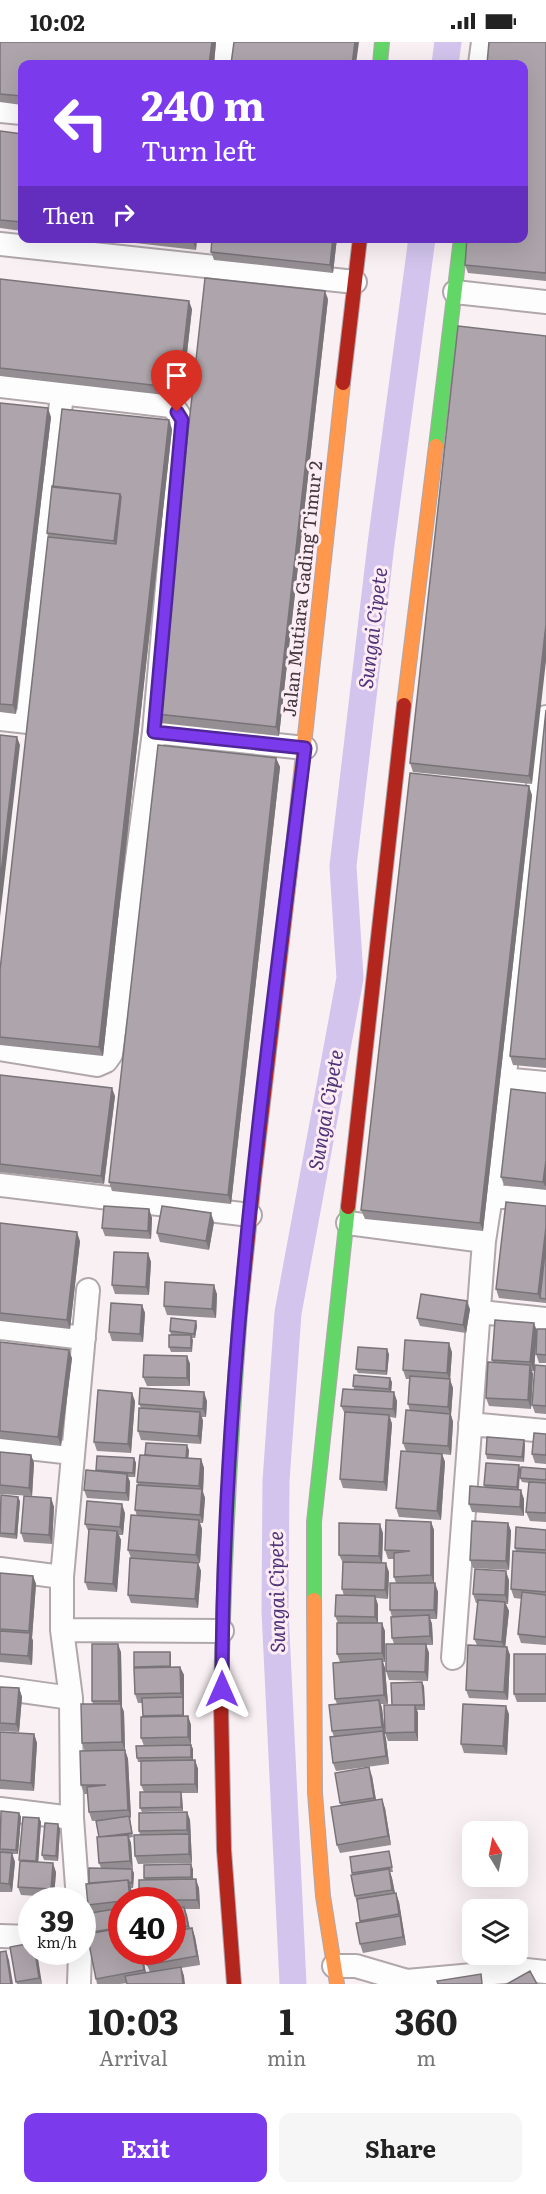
<!DOCTYPE html>
<style>
body{margin:0;font-family:Literata,serif;background:#f6f6f6;color:#222;height:100vh;display:flex;flex-direction:column;font-size:22px;white-space:nowrap}
*{box-sizing:border-box;margin:0}
p{font-size:20px;color:#767676}
.icon{flex:none;width:33px;height:33px;fill:none;stroke:currentColor;stroke-width:2;stroke-linecap:round;stroke-linejoin:round}
.map{position:relative;height:1942px;overflow:hidden}
.sheet{display:flex;flex-direction:column;background:#fff;flex:1}
.sheet>*{flex:none}
.hud{position:absolute;left:18px;top:18px;width:510px;height:183px;border-radius:12px;box-shadow:0 6px 24px #0002;background:#7c3aed;color:#fff;overflow:hidden}
.needle{width:39px;rotate:350deg}
.buttons{position:absolute;left:462px;top:1779px;display:grid;gap:12px}
.buttons a{display:grid;place-items:center;width:66px;height:66px;border-radius:12px;background:#fff;box-shadow:0 6px 24px #0002;font-size:30px}
.speed{position:absolute;left:18px;top:1845px;display:flex;gap:12px;font-size:30px;font-weight:700;text-align:center}
.speed>*{display:grid;place-content:center;width:78px;height:78px;border-radius:50%;background:#fff;box-shadow:0 6px 24px #0002;line-height:1}
.speed small{font-size:15px;font-weight:400}
.speed .limit{border:9px solid #d22;background:#fff;color:#111}
.pin{position:absolute;display:grid;place-items:center;width:51px;height:51px;color:#fff;margin:-62px -26px;border-radius:50% 50% 50% 0;rotate:-45deg;box-shadow:0 0 6px #0007}
.pin .icon{rotate:45deg}
.me{position:absolute;width:66px;margin:-33px;rotate:0deg;stroke-linejoin:round;filter:drop-shadow(0 0 4px #0008)}
.turn{display:flex;align-items:center;gap:21px;height:126px;padding:0 24px;font-size:27px}
.turn .icon{width:78px;height:78px;stroke-width:2.5}
.turn b{display:block;font-size:42px;line-height:51px}
.then{display:flex;align-items:center;height:57px;padding:0 24px;background:#0003;gap:12px;font-size:22px}
.eta{display:flex;justify-content:space-evenly;align-items:center;height:102px;text-align:center}
.eta b{font-size:36px;font-weight:700;line-height:42px}
.action{display:flex;gap:12px;margin-top:auto;padding:12px 24px}
.action a{flex:1;height:69px;border-radius:12px;background:#7c3aed;color:#fff;font-size:24px;font-weight:700;line-height:69px;text-align:center}
.action a+a{background:#f6f6f6;color:#222}
.status{display:flex;justify-content:space-between;align-items:center;height:42px;padding:0 30px;background:#fff;direction:ltr}
.status svg{height:16px;fill:currentColor}
.map>svg:first-child{display:block}
.lines{fill:none;stroke-linecap:round;stroke-linejoin:round}
.canal{stroke:#d2c4ed;stroke-width:27}
.street-casing{stroke:#b0a7ab;stroke-width:26}
.fast-casing{stroke:#b0a7ab;stroke-width:16}
.slow-casing{stroke:#b0a7ab;stroke-width:16}
.jam-casing{stroke:#b0a7ab;stroke-width:16}
.street{stroke:#fefdfd;stroke-width:22}
.fast{stroke:#63d668;stroke-width:14}
.slow{stroke:#ff974d;stroke-width:14}
.jam{stroke:#b3261e;stroke-width:14}
.wall{fill:#958e93}
.shaded-wall{fill:#797478}
.building{fill:#ada5ab;stroke:#797478;stroke-width:1.5}
.route-casing{stroke:#51269a;stroke-width:15}
.route{stroke:#7c3aed;stroke-width:10}
.labels{text-anchor:middle;stroke-width:6;stroke-linejoin:round;paint-order:stroke}
.street-label{font-size:18px;fill:#43383e;stroke:#fdecf4}
.water-label{font-size:20px;font-style:italic;fill:#4e3579;stroke:#fdecf4}
</style>
<div class="status"><b>10:02</b><svg viewBox="0 0 49 12"><path d="M0 12V9h3v3zM5 12V6h3v6zM10 12V3h3v9zM15 12V0h3v12zM26 1h20v11H26zM47 4h2v5h-2z"/></svg></div>
<div class="map">
<svg width="546" height="1942" viewBox="0 0 546 1942">
<rect width="100%" height="100%" fill="#f9f0f4"/>
<g class="lines">
<path class="canal" d="M445 22 448 0
M293 1942 275 1569 276 1439 288 1271 350 936 343 824 381 502 422 196"/>
<g class="street-casing">
<path id="street" d="M220 22 223 0
M480 22 483 0
M0 69 22 71
M0 202 355 240
M455 250 546 260
M0 344 171 364 177 370 182 378 154 690 111 1012 106 1019 97 1023 0 1007
M28 674 62 351
M0 677 28 680
M154 690 305 706
M503 1037 546 1041
M0 1143 250 1173
M491 1154 546 1158
M348 1181 484 1199
M480 1270 546 1277
M0 1286 84 1296
M470 1382 546 1389
M0 1403 73 1411
M0 1527 62 1535
M62 1588 222 1589
M453 1616 484 1199 491 1154 546 675
M0 1646 71 1656
M0 1767 72 1776
M78 1858 72 1776 71 1656 62 1588V1535L88 1248
M0 1894 32 1895
M334 1924H356L407 1939 526 1928 546 1930
M79 1942 80 1910"/>
</g>
<g class="fast-casing">
<path id="fast" d="M380 22 382 0
M436 404 461 196
M314 1558V1480L348 1165
M221 1664C223 1533 230 1403 240 1272"/>
</g>
<g class="slow-casing">
<path id="slow" d="M404 663 436 404
M294 796 343 341
M314 1558 315 1751 323 1854 337 1942"/>
</g>
<g class="jam-casing">
<path id="jam" d="M343 341 360 196
M348 1165 404 663
M240 1272 254 1137 294 796
M221 1664 224 1808 234 1942"/>
</g>
<use href="#street" class="street"/>
<use href="#fast" class="fast"/>
<use href="#slow" class="slow"/>
<use href="#jam" class="jam"/>
</g>
<path class="wall" d="M0 0H216L214 22H22V63L0 60Z
M546 0V239L468 231 465 223Z
M0 89 22 92V189L0 186Z
M92 196H197L196 208Z
M337 196 333 231 214 218 211 210Z
M0 237 192 267 182 355 0 334Z
M328 257 279 694 160 681 157 672Z
M458 284 532 742 413 730 410 721Z
M0 361 51 375 16 672 0 670Z
M172 387 103 1014 0 1003V928L48 495 47 491 53 445Z
M546 668V1026L513 1023 510 1014Z
M276 716 280 725 231 1162 112 1149 109 1140Z
M532 753 483 1189 365 1177 361 1168Z
M0 1033 115 1054 104 1142 0 1130Z
M546 1051V1148L504 1143 501 1135Z
M546 1164V1261L499 1256 496 1247Z
M149 1167 152 1176 151 1197 105 1194 102 1186Z
M214 1180 209 1208 160 1200 157 1191Z
M0 1181 80 1199 70 1287 0 1279Z
M148 1211 151 1220 149 1253 115 1252 112 1243Z
M217 1252 216 1276 167 1273 164 1264Z
M142 1263 145 1271 143 1300 112 1299 109 1290Z
M470 1267 466 1291 420 1284 417 1276Z
M196 1279 197 1284 195 1296H192V1310H171L169 1305 171 1293 170 1289Z
M546 1287V1321H539L536 1312Z
M537 1289 534 1329H532L533 1332 531 1367 489 1364 486 1356 493 1321 492 1318Z
M0 1300 72 1316 61 1404 0 1397Z
M452 1310 450 1338 453 1346 451 1373 453 1380 451 1413 442 1412 445 1420 441 1478 399 1475 396 1466 406 1409 403 1401 410 1369 408 1362 409 1337H406L403 1328Z
M389 1312 387 1333 358 1331 356 1327Z
M187 1314 190 1322V1344H147L143 1335Z
M546 1324V1372L535 1371 532 1363Z
M392 1340 391 1350 397 1359 396 1376 390 1375 392 1382 387 1449 343 1446 340 1437 345 1372 341 1364 354 1347 353 1344Z
M135 1359 131 1411 97 1409 94 1400Z
M207 1359 206 1375H202L203 1379 201 1402 141 1398 138 1389 141 1366 139 1362Z
M546 1392V1422L535 1421 532 1412Z
M525 1402 524 1420 487 1417 486 1412Z
M189 1408 188 1416 201 1417 204 1426 203 1450 205 1456 203 1481H200L202 1487 200 1521H198L201 1529 198 1566 131 1561 128 1553 131 1516 128 1508 137 1474 135 1468 138 1443 137 1440 145 1413Z
M0 1410 31 1413 34 1421 32 1454 0 1452Z
M134 1416 136 1421 135 1435H128L130 1440 129 1459 87 1456 84 1448 97 1429 96 1428Z
M519 1423 520 1428 519 1448 524 1457V1474L472 1470 469 1462 485 1445 484 1443Z
M546 1427V1480L530 1479 526 1470 529 1441 522 1440 520 1436Z
M51 1456 54 1465 52 1502 24 1500 21 1491Z
M20 1459 17 1497 0 1495V1464Z
M125 1471 123 1493H119L121 1498 117 1550 88 1548 85 1540 89 1491 85 1482Z
M431 1480 434 1488V1541L438 1550 437 1577H430L432 1582 433 1603H426L429 1611 428 1639 389 1638 386 1629 394 1602 392 1596V1575L390 1568 396 1541 394 1535V1517H388L385 1508Z
M508 1481 511 1489 509 1528 473 1526 470 1518Z
M546 1488V1603L521 1601 518 1592 522 1557 514 1556 511 1547 516 1509 515 1506Z
M383 1491 382 1521 389 1530 388 1557 376 1556 378 1563V1581L385 1589V1620H383L385 1626 388 1662H381L382 1666 385 1693 386 1697 389 1722 336 1729 333 1721 334 1695 332 1689 337 1662 335 1657 340 1620 337 1612 338 1581 335 1574 344 1554 342 1547 343 1521 339 1513Z
M0 1531 33 1534 36 1542 32 1596 33 1599 32 1623 0 1620Z
M509 1538 508 1562H506L509 1569 505 1604 507 1605 510 1613 508 1658 469 1656 466 1648 477 1603 474 1597 478 1561H476L473 1552Z
M121 1610 122 1665 124 1670 125 1708 128 1717 131 1776H130L133 1795 129 1796 131 1801 132 1828 134 1831 133 1846H131L133 1858H122V1910H142L146 1931 150 1930 147 1923 172 1910V1858L145 1838 144 1836 193 1827V1837L199 1846 200 1867H185L187 1873 190 1887 192 1886 195 1895 200 1923 181 1926 184 1934 120 1942H97L96 1937 93 1891 91 1871 88 1863 89 1842 101 1826 99 1821V1795L106 1778 92 1779 89 1770 88 1752H84L81 1743 85 1709 82 1701 93 1662 92 1659Z
M134 1610H170L171 1614V1625H180L184 1633V1674H188L191 1683V1703L193 1707V1718H195L198 1727V1751H181L182 1754 183 1769 142 1770 140 1766 144 1750 141 1743V1720H138L137 1716 144 1704 141 1696 143 1675 142 1661H138L135 1652Z
M546 1612V1660H517L514 1652Z
M424 1644 425 1668H417L418 1671V1699H388L385 1691 392 1663Z
M0 1645 19 1646 22 1655 19 1690 0 1689Z
M509 1672 507 1713 464 1711 461 1702Z
M0 1690 34 1692 37 1701 34 1749 0 1747Z
M372 1734 376 1758 385 1766 391 1803 340 1811 337 1803 341 1764 340 1761Z
M187 1770 190 1778 192 1821 138 1822 135 1814 140 1793 139 1789Z
M19 1771 21 1775 18 1812H12L15 1820 12 1850H0V1777Z
M39 1776 41 1780 38 1820 56 1830 54 1855 21 1853 18 1845Z
M60 1787 58 1819 44 1818 42 1813Z
M389 1809 393 1830H390L392 1836 395 1851 399 1860 406 1903 363 1911 360 1902 361 1880 357 1861 355 1854 352 1831Z
M32 1901 42 1942H17L16 1940Z"/>
<path class="shaded-wall" d="M212 0H216L214 22H209Z
M355 0H359L356 22H352Z
M193 196H197L196 208 193 200Z
M333 196H337L333 231 330 223Z
M325 249 328 257 279 694 276 685Z
M189 259 192 267 182 355 179 346Z
M48 366 51 375 16 672 13 663Z
M169 378 172 387 103 1014 99 1005Z
M120 452 124 464 119 511 114 499Z
M546 582V619L532 742 529 734Z
M17 695 20 703 0 875V840Z
M276 716 280 725 231 1162 228 1153Z
M529 744 532 753 483 1189 480 1181Z
M112 1046 115 1054 104 1142 101 1134Z
M546 1118V1144H545L543 1140Z
M149 1167 152 1176 151 1197 148 1189Z
M211 1171 214 1180 209 1208 206 1199Z
M546 1185V1221L540 1256 538 1252Z
M77 1190 80 1199 70 1287 67 1278Z
M148 1211 151 1220 149 1253 146 1245Z
M214 1243 217 1252 216 1276 212 1267Z
M467 1259 470 1267 466 1291 463 1283Z
M142 1263 145 1271 143 1300 140 1292Z
M196 1279 197 1284 195 1296 194 1292Z
M534 1281 537 1289 534 1329 530 1320Z
M191 1293 193 1298 192 1310 191 1306Z
M449 1301 452 1310 450 1338 453 1346 451 1373 453 1380 451 1413 448 1404 450 1372 448 1365 450 1339 447 1331Z
M387 1307 389 1312 387 1333 386 1329Z
M69 1308 72 1316 61 1404 58 1395Z
M187 1314 190 1322V1344L187 1336Z
M530 1323 533 1332 531 1367 528 1358Z
M390 1336 392 1340 391 1351 389 1347Z
M204 1350 207 1359 206 1375 203 1367Z
M394 1350 397 1359 396 1376 393 1367Z
M132 1351 135 1359 131 1411 128 1402Z
M200 1370 203 1379 201 1402 198 1394Z
M389 1373 392 1382 387 1449 384 1440Z
M524 1398 525 1402 524 1420 522 1415Z
M187 1403 189 1408 188 1421 186 1416Z
M442 1412 445 1420 441 1478 437 1469Z
M31 1413 34 1421 32 1454 29 1446Z
M134 1416 136 1421 135 1435 133 1431Z
M201 1417 204 1426 203 1450 205 1456 203 1481 200 1473 201 1450 199 1444Z
M519 1423 520 1428 518 1450 517 1445Z
M127 1432 130 1440 129 1459 126 1451Z
M521 1448 524 1457V1474L520 1465Z
M18 1455 20 1459 17 1497 15 1492Z
M51 1456 54 1465 52 1502 49 1493Z
M122 1462 125 1471 123 1493 120 1485Z
M199 1478 202 1487 200 1521 196 1513Z
M431 1480 434 1488V1542L431 1533Z
M508 1481 511 1489 509 1528 506 1519Z
M380 1482 383 1491 382 1523 379 1514Z
M117 1489 121 1498 117 1550 113 1542Z
M198 1521 201 1529 198 1566 195 1557Z
M386 1521 389 1530 388 1557 385 1548Z
M506 1529 509 1538 508 1562 505 1553Z
M33 1534 36 1542 32 1596 33 1599 32 1623 28 1614 30 1592 29 1589Z
M435 1541 438 1550 437 1577 434 1568Z
M375 1554 378 1563V1583L375 1575Z
M505 1560 509 1569 505 1608 502 1600Z
M429 1573 432 1582 433 1603 430 1594Z
M382 1581 385 1589V1620L382 1611Z
M118 1602 121 1610 122 1665 124 1670 125 1709 122 1700 121 1664 119 1659Z
M426 1602 429 1611 428 1639 425 1630Z
M507 1605 510 1613 508 1658 504 1650Z
M170 1610 171 1614V1629L170 1624Z
M382 1617 385 1626 388 1662 384 1653Z
M180 1625 184 1633V1660L181 1651Z
M422 1640 424 1644 425 1668 424 1663Z
M19 1646 22 1655 19 1690 16 1682Z
M183 1655 184 1660V1678L183 1673Z
M379 1658 382 1666 385 1693 386 1697 389 1722 386 1714 383 1689 382 1685Z
M415 1663 418 1671V1699L415 1690Z
M506 1664 509 1672 507 1713 503 1704Z
M188 1674 191 1683V1703L193 1707V1720L191 1715V1703L188 1695Z
M34 1692 37 1701 34 1749 31 1741Z
M125 1708 128 1717 131 1776 128 1768Z
M195 1718 198 1727V1751L195 1742Z
M369 1725 372 1734 377 1764 374 1756Z
M181 1750 182 1754 183 1769 181 1765Z
M382 1757 385 1766 391 1803 388 1794Z
M187 1770 190 1778 192 1821 189 1812V1793L187 1788Z
M19 1771 21 1775 18 1812 16 1808Z
M39 1776 41 1780 38 1824 36 1819Z
M58 1782 60 1787 58 1819 56 1814Z
M128 1793 131 1801 133 1828 130 1819Z
M12 1811 15 1820 12 1850 9 1842Z
M53 1821 56 1830 54 1855 51 1847Z
M191 1822 193 1827V1839L191 1835Z
M132 1827 134 1831 133 1846 132 1841Z
M389 1827 392 1836 396 1857 392 1848Z
M196 1837 199 1846 200 1867 197 1858Z
M128 1838 131 1846 133 1858H131Z
M396 1851 399 1860 406 1903 403 1895Z
M184 1865 187 1873 191 1893 188 1884Z
M192 1886 195 1895 200 1923 197 1914Z
M6 1909 9 1918 13 1942H11Z
M35 1910H37L42 1942 39 1936Z
M141 1910H142L147 1937 144 1928Z
M181 1925 184 1934 185 1942H183Z"/>
<path class="building" d="M0 0H212L209 22H22V54L0 52Z
M234 0H355L352 22H231Z
M489 0H546V231L465 223 467 196H524V22H487Z
M0 89 22 92V180L0 178Z
M165 196H193V200Z
M212 196H333L330 223 211 210Z
M205 236 325 249 276 685 157 672Z
M0 237 189 259 179 346 0 326Z
M458 284 546 294V582L529 734 410 721Z
M0 361 48 366 13 663 0 662Z
M62 367 169 378 99 1005 0 995V928L48 495 116 502 121 455 120 452 53 445Z
M52 444 120 452 114 499 47 491Z
M546 668V1017L510 1014Z
M0 693 17 695 0 840Z
M158 703 276 716 228 1153 109 1140Z
M410 731 529 744 480 1181 361 1168Z
M0 1033 112 1046 101 1134 0 1122Z
M511 1047 546 1051V1118L543 1140 501 1135Z
M506 1160 546 1164V1185L538 1252 496 1247Z
M104 1164 149 1167 148 1189 102 1186Z
M162 1164 211 1171 206 1199 157 1191Z
M0 1181 77 1190 67 1278 0 1271Z
M546 1202V1257L540 1256Z
M114 1210 148 1211 146 1245 112 1243Z
M165 1240 214 1243 212 1267 164 1264Z
M421 1252 467 1259 463 1283 417 1276Z
M111 1261 142 1263 140 1292 109 1290Z
M171 1276 196 1279 194 1292 170 1289Z
M495 1278 534 1281 530 1320 492 1318Z
M537 1287H546V1313L536 1312Z
M169 1293H191V1306L169 1305Z
M405 1298 449 1301 447 1331 403 1328Z
M0 1300 69 1308 58 1395 0 1389Z
M358 1305 387 1307 386 1329 356 1327Z
M144 1313 187 1314V1336L143 1335Z
M488 1320 530 1323 528 1358 486 1356Z
M535 1323 546 1324V1364L532 1363Z
M354 1333 390 1336 389 1347 353 1344Z
M410 1334 450 1337 448 1365 408 1362Z
M140 1346 204 1350 203 1367 139 1362Z
M343 1347 394 1350 393 1367 341 1364Z
M98 1348 132 1351 128 1402 94 1400Z
M139 1366 200 1370 198 1394 138 1389Z
M406 1368 450 1372 448 1404 403 1401Z
M345 1370 389 1373 384 1440 340 1437Z
M534 1391 546 1392V1413L532 1412Z
M487 1395 524 1398 522 1415 486 1412Z
M146 1401 187 1403 186 1416 145 1413Z
M401 1409 442 1412 437 1469 396 1466Z
M0 1410 31 1413 29 1446 0 1443Z
M140 1413 201 1417 199 1444 137 1440Z
M97 1414 134 1416 133 1431 96 1428Z
M486 1421 519 1423 517 1445 484 1443Z
M521 1425 546 1427V1438L520 1436Z
M86 1428 127 1432 126 1451 84 1448Z
M529 1440 546 1441V1471L526 1470Z
M137 1443 202 1447 200 1473 135 1468Z
M470 1444 521 1448 520 1465 469 1462Z
M1 1453 18 1455 15 1492 0 1491Z
M24 1454 51 1456 49 1493 21 1491Z
M87 1459 122 1462 120 1485 85 1482Z
M131 1473 199 1478 196 1513 128 1508Z
M386 1478 431 1480V1533L394 1535V1511L410 1509 385 1508Z
M472 1479 508 1481 506 1519 470 1518Z
M339 1481 380 1482 379 1514 339 1513Z
M516 1485 546 1488V1508L515 1506Z
M89 1487 117 1489 113 1542 85 1540Z
M513 1509 546 1511V1550L511 1547Z
M130 1516 198 1521 195 1557 128 1553Z
M343 1520 386 1521 385 1548 342 1547Z
M475 1527 506 1529 505 1553 473 1552Z
M0 1531 33 1534 29 1589 0 1587Z
M390 1541H435L434 1568H390Z
M522 1550 546 1553V1595L518 1592Z
M336 1553 375 1554V1575L335 1574Z
M478 1558 505 1560 502 1600 474 1597Z
M429 1573 430 1594 392 1596 391 1575Z
M337 1581H382V1611L337 1612Z
M0 1589 30 1591 28 1614 0 1612Z
M92 1602H118L119 1659H92Z
M386 1602H426L425 1630 386 1629Z
M468 1603 507 1605 504 1650 466 1648Z
M134 1610H170V1624L134 1625Z
M514 1612H546V1652H514Z
M382 1617 384 1653 335 1657 333 1621Z
M180 1625 181 1651 135 1652 134 1626Z
M422 1640 424 1663H392L391 1641Z
M0 1645 19 1646 16 1682 0 1681Z
M183 1655V1673L143 1674 142 1656Z
M379 1658 382 1685 332 1689 329 1663Z
M81 1662H121L122 1700 82 1701Z
M463 1662 506 1664 503 1704 461 1702Z
M384 1663H415V1690L385 1691Z
M188 1674V1695L141 1696V1675Z
M383 1689 386 1714 333 1721 330 1695Z
M0 1690 34 1692 31 1741 0 1738Z
M191 1703V1715L137 1716 136 1704Z
M125 1708 128 1768 89 1770 87 1745 106 1743H81L80 1709Z
M195 1718V1742L141 1743V1719Z
M369 1725 374 1756 340 1761 335 1731Z
M140 1750H181V1765L140 1766Z
M382 1757 388 1794 337 1803 331 1765Z
M1 1769 19 1771 16 1808 0 1807Z
M187 1770V1788L139 1789V1771Z
M129 1774 132 1791 99 1795 96 1779Z
M23 1775 39 1776 36 1819 19 1818Z
M45 1781 58 1782 56 1814 42 1813Z
M189 1792V1812L135 1814 134 1793Z
M128 1793 130 1819 99 1821 97 1795Z
M389 1809 392 1825 352 1831 350 1815Z
M0 1810 12 1811 9 1842 0 1841Z
M20 1819 53 1821 51 1847 18 1845Z
M191 1822V1835L144 1836V1823Z
M89 1826 132 1827V1841H130L128 1838 89 1841Z
M389 1827 392 1848 355 1854 351 1833Z
M196 1837 197 1858H139V1838Z
M128 1838 130 1858H122V1859L88 1863 86 1842Z
M396 1851 399 1872 360 1879 357 1857Z
M184 1865 188 1884 172 1887V1867Z
M122 1866V1885L93 1890 90 1871Z
M400 1874 403 1895 360 1902 356 1881Z
M122 1886V1910H141L144 1928 96 1937 87 1892Z
M192 1886 197 1914 147 1923 145 1910H172V1890Z
M32 1901V1910H35L39 1936 16 1940 10 1905Z
M6 1909 11 1942H0V1910Z
M181 1925 183 1942H127L125 1934Z
M530 1929 537 1942H507Z
M481 1932 482 1942H438L437 1939Z"/>
<g class="lines">
<g class="route-casing">
<path id="route" d="M177 370 182 378 154 690 305 706C266 1018 222 1332 222 1647"/>
</g>
<use href="#route" class="route"/>
</g>
<g class="labels">
<g class="street-label">
<text transform="translate(303 547) rotate(-84)" y="6">Jalan Mutiara Gading Timur 2</text>
</g>
<g class="water-label">
<text transform="translate(373 586) rotate(-83)" y="7">Sungai Cipete</text>
<text transform="translate(326 1068) rotate(-80)" y="7">Sungai Cipete</text>
<text transform="translate(277 1550) rotate(-91)" y="7">Sungai Cipete</text>
</g>
</g>
</svg>
<div class="buttons">
<a><svg class="needle" viewBox="-14 -14 28 28"><path d="M0-13l5 13h-10z" fill="#e53935"/><path d="M0 13l5-13h-10z" fill="#767676"/></svg></a>
<a><svg class="icon" aria-label="layers" viewBox="0 0 24 24"><path d="M12 4l9 5-9 5-9-5zM3 14l9 5 9-5"/></svg></a>
</div>
<div class="speed"><div>39<small>km/h</small></div><div class="limit">40</div></div>
<div class="pin" style="left:177px;top:370px;background:#d93025"><svg class="icon" aria-label="arrive" viewBox="0 0 24 24"><path d="M6 21V4h12l-3 4 3 4H6"/></svg></div>
<svg class="me" style="left:222px;top:1647px" viewBox="-20 -20 40 40"><path d="M0-17L14 15 0 8-14 15z" fill="#7c3aed" stroke="#fff" stroke-width="4"/></svg>
<div class="hud">
<div class="turn"><svg class="icon" aria-label="left" viewBox="0 0 24 24"><path d="M17 20v-9H6M10 6l-5 5 5 5"/></svg><div><b>240 m</b>Turn left</div></div>
<div class="then">Then<svg class="icon" aria-label="right" viewBox="0 0 24 24"><path d="M7 20v-9h11M14 6l5 5-5 5"/></svg></div>
</div>
</div>
<section class="sheet">
<div class="eta">
<div><b>10:03</b><p>Arrival</p></div>
<div><b>1</b><p>min</p></div>
<div><b>360</b><p>m</p></div>
</div>
<div class="action"><a>Exit</a><a>Share</a></div>
</section>
